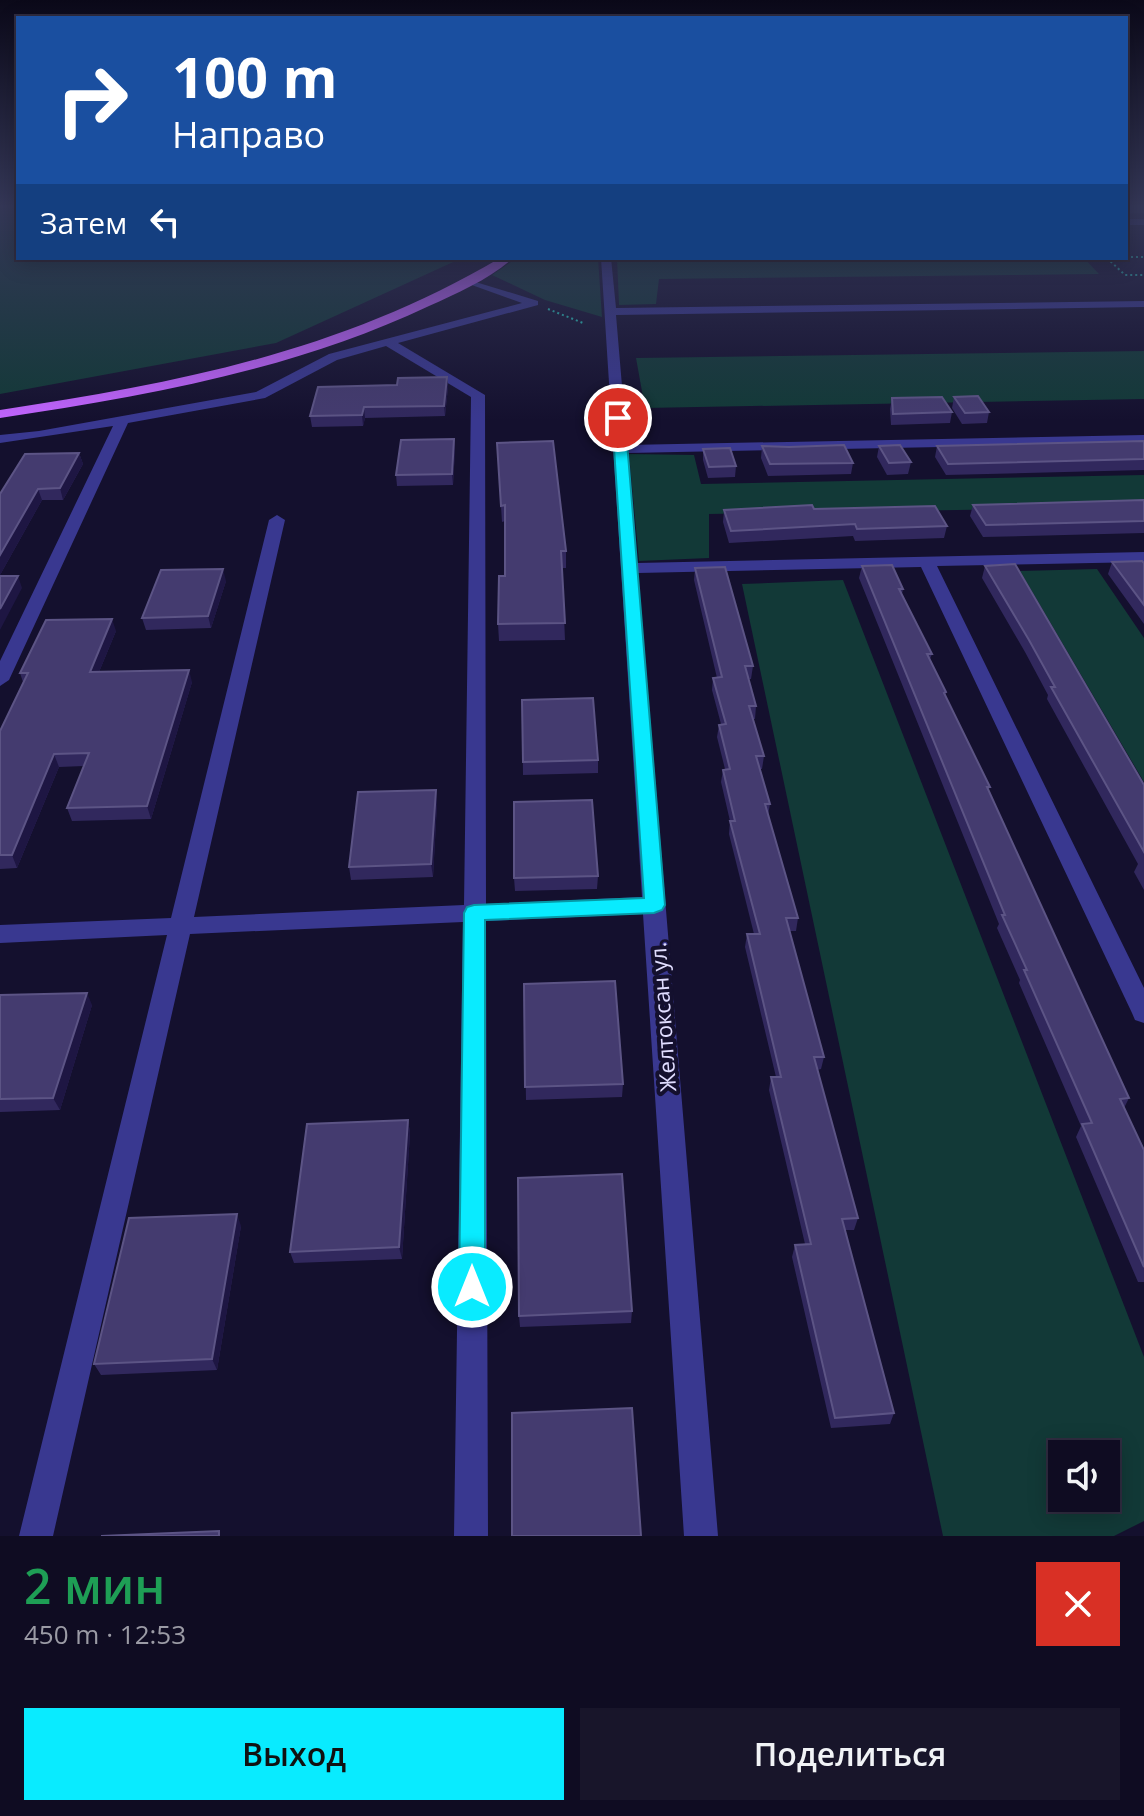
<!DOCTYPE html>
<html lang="ru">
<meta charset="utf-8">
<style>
body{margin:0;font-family:"Open Sans",sans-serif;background:#18152a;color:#f1f3f6;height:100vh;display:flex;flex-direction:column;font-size:30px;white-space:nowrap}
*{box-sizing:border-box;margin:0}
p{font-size:26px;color:#9b9ba5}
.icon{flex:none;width:44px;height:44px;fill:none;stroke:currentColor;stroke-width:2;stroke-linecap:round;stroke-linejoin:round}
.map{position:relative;height:1536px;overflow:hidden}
.details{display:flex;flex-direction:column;background:#0f0c22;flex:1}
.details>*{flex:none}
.banner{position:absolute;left:16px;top:16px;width:1112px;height:244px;border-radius:0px;box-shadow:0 4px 20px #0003,0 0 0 2px #2f2c40;background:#1a4fa0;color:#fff;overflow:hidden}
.fabs{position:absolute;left:1048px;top:1440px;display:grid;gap:16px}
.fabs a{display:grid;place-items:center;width:72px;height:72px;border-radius:0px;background:#0f0c22;box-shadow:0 4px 20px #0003,0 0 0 2px #2f2c40;font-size:40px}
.pin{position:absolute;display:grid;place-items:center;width:68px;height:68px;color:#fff;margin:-34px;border:4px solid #fff;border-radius:50%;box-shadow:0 2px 8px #0007}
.me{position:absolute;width:88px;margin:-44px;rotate:0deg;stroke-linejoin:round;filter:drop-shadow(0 0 6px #0008)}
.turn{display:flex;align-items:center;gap:28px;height:168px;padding:0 24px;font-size:36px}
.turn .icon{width:104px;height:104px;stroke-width:2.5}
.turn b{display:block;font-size:56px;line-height:68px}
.then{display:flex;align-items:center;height:76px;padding:0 24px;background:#0003;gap:16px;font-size:30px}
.round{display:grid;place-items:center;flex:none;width:84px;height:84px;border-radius:0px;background:#18152a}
.head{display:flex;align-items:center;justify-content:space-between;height:136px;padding:0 24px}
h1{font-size:48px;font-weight:600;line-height:60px;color:#1e9e55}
.primary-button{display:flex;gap:16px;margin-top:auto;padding:16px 24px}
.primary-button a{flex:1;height:92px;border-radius:0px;background:#09ebff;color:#111;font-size:32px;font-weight:600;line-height:92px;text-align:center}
.primary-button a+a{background:#18152a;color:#f1f3f6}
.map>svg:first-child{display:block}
.green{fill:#123937;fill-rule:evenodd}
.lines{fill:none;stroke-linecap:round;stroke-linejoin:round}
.path{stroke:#28c8bc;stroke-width:2;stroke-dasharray:2 3;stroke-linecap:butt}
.minor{fill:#393890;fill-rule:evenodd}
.major{fill:#c264ff;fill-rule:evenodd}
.wall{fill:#31285d}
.shaded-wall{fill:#1e1643}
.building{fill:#443b6f;stroke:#5c5485;stroke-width:2}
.route{fill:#09ebff;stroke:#0699a6;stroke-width:2}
.labels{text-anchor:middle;stroke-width:8;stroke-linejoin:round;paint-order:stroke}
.street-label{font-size:22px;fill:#e0ddff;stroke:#14102e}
</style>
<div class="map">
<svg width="1144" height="1536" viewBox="0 0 1144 1536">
<rect width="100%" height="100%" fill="#14102e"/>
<path class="green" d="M0 206H18V258H462L276 343 0 394Z
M517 258H598L602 317 545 300 492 275Z
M617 258H1084L1099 274 659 279 656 304 619 305Z
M1144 351V399L645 408 636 358Z
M629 454 694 455 701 484 1144 475V507L709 514V558L639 561Z
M1097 569 1144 638V782L1020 571Z
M843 580 1144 1357V1521L1114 1536H943L742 584ZM1062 1454H1106V1498H1062Z"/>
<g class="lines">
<path class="path" d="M1126 257H1144
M1107 258 1125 275H1144
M548 309 583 323"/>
<path class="minor" d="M1126 219H1144V225H1126Z
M601 258H611L616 308 1144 301V307L616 315 627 445 1144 435V443L628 453 637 563 1144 552V562L937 566 1144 988V1023L1135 1020 1132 1013 921 567 638 573 718 1536H684L643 914 486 921 488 1536H454L463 922 190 934 53 1536H19L167 935 0 943V925L171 918 269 520 277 515 285 520 194 917 464 905 471 397 386 346 337 360 265 398 128 423 9 680 0 686V661L113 426 0 443V435L39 431 256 392 329 354 522 303 469 284V280L538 301V305L398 343 485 395 486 904 642 897Z"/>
<path class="major" d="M500 258H513C490 279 457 293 429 306 294 370 146 396 0 418V410C180 383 342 351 500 258Z"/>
</g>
<path class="wall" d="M1126 206H1144V213H1126Z
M447 377 448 387 445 416 365 418 363 426 312 427 310 416 397 385Z
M954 397 989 412 987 423 962 424 952 408Z
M892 398 952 412 950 423 891 425 890 409Z
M454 439 455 450 453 485 397 486 396 475Z
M1144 441V470L946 475 935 457 937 446Z
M497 443 566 551V568H562L565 640 499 641 498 624 505 576V521L502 522Z
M762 446 853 463 851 474 768 476 761 458Z
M879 446 911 462 908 474 887 475 877 457Z
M703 449 736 466 735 477 708 478 703 460Z
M79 453 83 464 63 500H42L0 575V494Z
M1144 500V533L983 537 970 516 973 505Z
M814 509 947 526 944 538 855 541 853 536 729 543 723 522 724 510Z
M1112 562 1144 563V624L1108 574Z
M862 566 903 589 902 594 932 654 930 659 946 692 945 696 990 787 988 791 1129 1098 1124 1108 1144 1150V1282H1138L1076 1137 1081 1126 1019 983 1020 980 997 928 999 924 859 578Z
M985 566 1144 785V890L1134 872 1138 864 1047 699 1048 695 1025 652 982 578Z
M695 568 753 666 751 679H748L756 706 755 719H753L764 756 762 769H760L770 804 768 815 798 918 796 931H790L824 1057 821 1069 817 1070 858 1218 854 1230H845L894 1413 890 1424 831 1428 792 1257 795 1245 805 1244 769 1090 771 1077H776L745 947 747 934H754L729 834 730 821 721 782 723 770 725 769 717 737 719 725 721 724 712 690 713 678H717L694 580Z
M226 581 211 628 146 630 142 618Z
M116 631 99 672 192 682 151 819 72 821 67 808 84 766 59 767 17 868 0 869V731L23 682 20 673Z
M522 700 598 760V773L523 775Z
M437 803 433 877 351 880 349 867Z
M598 876 597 889 515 891 514 878Z
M524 984 623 1084 622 1097 526 1100Z
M0 995 92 1005 60 1110 0 1112Z
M408 1120 410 1133 402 1259 294 1263 290 1252Z
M241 1226 217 1370 101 1375 94 1364Z
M632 1311 631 1323 520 1327 519 1316Z"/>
<path class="shaded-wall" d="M447 377 448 387 445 416 444 406Z
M364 407 365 418 363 426 362 415Z
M454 439 455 450 453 485 452 474Z
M79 453 83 464 63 500 60 488Z
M38 489 42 500 0 575V555Z
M223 569 226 581 211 628 208 616Z
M18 576 22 588 0 630V609Z
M112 619 116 631 94 684 90 672Z
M189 670 192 682 151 819 147 806Z
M54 754 59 767 17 868 12 855Z
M436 790 437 803 433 877 431 864Z
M87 993 92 1005 60 1110 53 1098Z
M408 1120 410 1133 402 1259 399 1247Z
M237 1214 241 1226 217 1370 212 1359Z"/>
<path class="building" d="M447 377 444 406 364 407 362 415 310 416 318 387 397 385 398 378Z
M978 396 989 412 965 413 954 397Z
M942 397 952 412 893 414 892 398Z
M454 439 452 474 396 475 401 440Z
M553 441 566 551H561L565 623 498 624 499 576H505V505L501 506 497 443Z
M1144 441V459L948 464 937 446Z
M844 445 853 463 770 464 762 446 789 447Z
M900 445 911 462 889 463 879 446Z
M730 448 736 466 709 467 703 449Z
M79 453 60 488 38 489 0 555V494L25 454Z
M1144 500V521L986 525 973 505Z
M812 505 814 509 935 506 947 526 857 529 855 524 731 531 724 510Z
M1142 561 1144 563V605L1112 562Z
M1015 564 1144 785V852L1051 687H1055L1029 640 985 566Z
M892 565 903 589H899L932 654H927L946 692 944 693 990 787H987L1129 1098 1120 1099 1144 1150V1267L1082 1124 1092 1123 1024 970H1027L1002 915H1005L862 566Z
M725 567 753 666H745L756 706H749L764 756H756L770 804H765L798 918H786L824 1057H814L858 1218 842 1219 894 1413 835 1418 795 1245 811 1244 771 1077H781L747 934H760L730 821H735L723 770 730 769 719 725 726 724 713 678 722 677 695 568Z
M223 569 208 616 142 618 161 570Z
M0 576H18L0 609Z
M112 619 90 672 189 670 147 806 67 808 89 753 54 754 12 855H0V731L28 673H20L46 620Z
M593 698 598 760 523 762 522 700Z
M436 790 431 864 349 867 358 792Z
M592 800 598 876 514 878V802Z
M615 981 623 1084 525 1087 524 984Z
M87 993 53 1098 0 1099V995Z
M408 1120 399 1247 290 1252 307 1124Z
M622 1174 632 1311 519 1316 518 1178Z
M237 1214 212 1359 94 1364 129 1218Z
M632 1408 641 1536H512V1413Z
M219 1531V1536H101Z"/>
<linearGradient id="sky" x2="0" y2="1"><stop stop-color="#0b0919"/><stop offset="0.49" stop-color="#343757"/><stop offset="1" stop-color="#343757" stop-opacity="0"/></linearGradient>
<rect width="1144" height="421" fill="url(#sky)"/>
<path class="route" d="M618 415 625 418 665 905 662 910 654 913 485 920V1287L481 1296 472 1300 463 1296 459 1287 464 913 467 907 474 905 644 898 612 418Z"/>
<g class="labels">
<g class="street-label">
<text transform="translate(663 1017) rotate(-94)" y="8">Желтоксан ул.</text>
</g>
</g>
</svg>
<div class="fabs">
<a><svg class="icon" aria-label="sound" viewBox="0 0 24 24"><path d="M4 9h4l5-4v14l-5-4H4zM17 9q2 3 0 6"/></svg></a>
</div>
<div class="pin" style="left:618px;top:418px;background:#d93025"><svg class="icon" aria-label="arrive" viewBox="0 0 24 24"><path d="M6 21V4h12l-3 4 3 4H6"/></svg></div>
<svg class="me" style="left:472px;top:1287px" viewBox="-20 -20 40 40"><circle r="17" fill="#09ebff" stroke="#fff" stroke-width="3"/><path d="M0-11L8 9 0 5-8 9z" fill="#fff"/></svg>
<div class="banner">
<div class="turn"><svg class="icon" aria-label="right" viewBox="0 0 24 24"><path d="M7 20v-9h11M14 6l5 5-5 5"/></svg><div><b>100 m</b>Направо</div></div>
<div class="then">Затем<svg class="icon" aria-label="left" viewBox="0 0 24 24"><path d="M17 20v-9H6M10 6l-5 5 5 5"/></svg></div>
</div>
</div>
<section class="details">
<div class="head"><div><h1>2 мин</h1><p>450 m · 12:53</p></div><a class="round" style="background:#d93025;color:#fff"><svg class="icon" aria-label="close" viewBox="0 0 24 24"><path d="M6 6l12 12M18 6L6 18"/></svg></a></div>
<div class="primary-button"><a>Выход</a><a>Поделиться</a></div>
</section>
